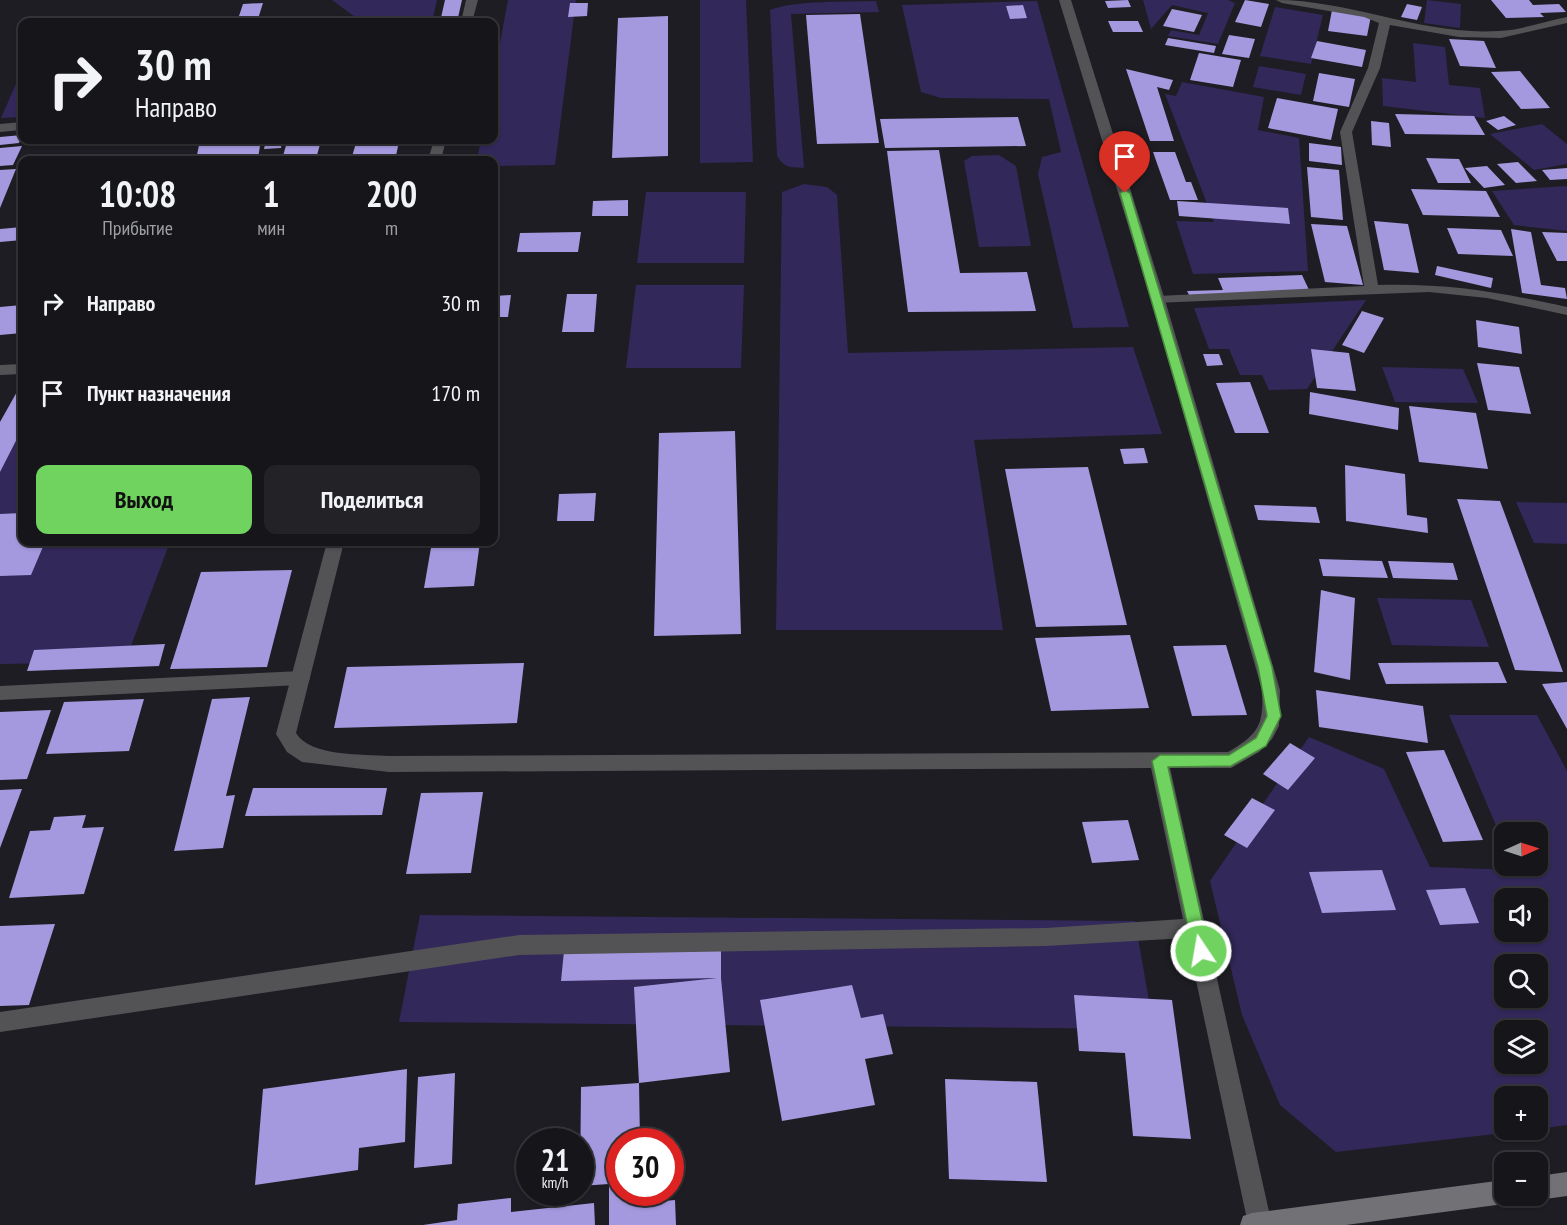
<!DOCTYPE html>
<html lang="ru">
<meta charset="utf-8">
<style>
body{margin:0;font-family:"PT Sans Narrow",sans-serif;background:#232327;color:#f1f3f6;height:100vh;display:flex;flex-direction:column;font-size:22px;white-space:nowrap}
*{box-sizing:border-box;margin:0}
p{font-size:20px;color:#9e9fa2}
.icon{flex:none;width:33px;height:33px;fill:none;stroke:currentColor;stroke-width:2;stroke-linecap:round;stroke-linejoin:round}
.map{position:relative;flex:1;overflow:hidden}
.drawer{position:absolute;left:18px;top:156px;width:480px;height:390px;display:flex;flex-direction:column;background:#16161a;border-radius:12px;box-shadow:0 2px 4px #0004,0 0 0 2px #353539}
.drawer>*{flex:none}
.top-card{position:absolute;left:18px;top:18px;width:480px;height:126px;border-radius:12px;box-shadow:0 2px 4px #0004,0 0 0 2px #353539;background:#16161a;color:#f1f3f6;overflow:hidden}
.needle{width:39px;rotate:87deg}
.tools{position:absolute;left:1494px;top:822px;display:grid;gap:12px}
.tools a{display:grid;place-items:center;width:54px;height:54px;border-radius:12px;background:#16161a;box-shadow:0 2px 4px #0004,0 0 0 2px #353539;font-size:30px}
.speed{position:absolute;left:516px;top:1128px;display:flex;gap:12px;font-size:30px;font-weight:700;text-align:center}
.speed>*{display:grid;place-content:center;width:78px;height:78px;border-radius:50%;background:#16161a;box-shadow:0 2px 4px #0004,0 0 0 2px #353539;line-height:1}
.speed small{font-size:15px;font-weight:400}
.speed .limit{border:9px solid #d22;background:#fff;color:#111}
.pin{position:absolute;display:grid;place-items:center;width:51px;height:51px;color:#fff;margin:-62px -26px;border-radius:50% 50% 50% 0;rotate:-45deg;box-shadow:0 0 6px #0007}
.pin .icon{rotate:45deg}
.me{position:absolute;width:66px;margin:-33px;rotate:348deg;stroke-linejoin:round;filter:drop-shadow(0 0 4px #0008)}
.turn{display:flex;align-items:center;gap:21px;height:126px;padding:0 18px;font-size:27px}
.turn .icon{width:78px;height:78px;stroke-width:2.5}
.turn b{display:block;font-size:42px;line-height:51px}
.eta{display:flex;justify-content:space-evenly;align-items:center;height:102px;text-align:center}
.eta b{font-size:36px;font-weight:600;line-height:42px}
.action{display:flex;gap:12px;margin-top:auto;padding:12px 18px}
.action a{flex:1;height:69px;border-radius:12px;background:#70d35f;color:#111;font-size:24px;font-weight:600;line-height:69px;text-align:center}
.action a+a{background:#232327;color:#f1f3f6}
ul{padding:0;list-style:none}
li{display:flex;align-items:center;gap:18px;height:90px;padding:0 18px}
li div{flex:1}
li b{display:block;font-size:22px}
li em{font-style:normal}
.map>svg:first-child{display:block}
.green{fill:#33285a;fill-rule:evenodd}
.building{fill:#a499de}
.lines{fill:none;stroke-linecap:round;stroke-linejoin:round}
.lane{fill:#535356;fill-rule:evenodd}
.street{fill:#535356;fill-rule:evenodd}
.secondary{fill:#717176;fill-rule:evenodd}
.route{fill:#70d35f;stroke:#49893e;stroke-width:1.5}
</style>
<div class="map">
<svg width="1567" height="1225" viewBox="0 0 1567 1225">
<rect width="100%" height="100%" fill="#1e1d23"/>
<path class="green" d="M332 0H437L432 22H362Z
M508 0H576L555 165 494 166V160H477L481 140H494V75Z
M700 0H746L753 162 700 163Z
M1143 0H1228L1235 3 1218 44 1168 36 1171 30 1199 35 1208 13 1172 5 1151 29Z
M1427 0 1461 4 1460 28 1424 23Z
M876 1 879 12 791 14 804 168C790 167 783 168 777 155L770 10C796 0 847 2 876 1Z
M1037 1 1129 327 1073 328 1038 174 1042 157 1061 152 1049 99 941 98 921 92 902 5Z
M1275 7 1323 15 1311 64 1260 56Z
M1413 43 1445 47 1449 85 1480 88 1485 118 1383 106 1382 78 1416 82Z
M1259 66 1306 74 1301 95 1253 87Z
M19 77H22V117L1 118Z
M1182 82 1264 97 1258 130 1299 138 1308 271 1193 274 1176 221 1214 222 1165 94 1176 96Z
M1542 124 1567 144V164L1534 170 1490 134Z
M999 155 1016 166 1031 246 979 247 964 161 972 156Z
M804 184 827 187 837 195 848 353 1133 347 1162 434 974 440 1003 630H776L782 192Z
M1567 186V231L1514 225 1492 191Z
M646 192H746L744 263H637Z
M636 285H744L741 368H626Z
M1366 300 1307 389 1269 390 1262 375H1240L1229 349H1209L1194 308Z
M1382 367 1463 369 1478 403 1395 402Z
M0 437H22V542H170L125 662 0 664Z
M1516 502 1567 503V544L1534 543Z
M1377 598 1471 600 1489 647 1392 645Z
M1449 715H1537L1567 771V1125L1538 1129V1096H1504V1130H1531L1336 1152 1280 1105 1242 1015 1210 881 1309 737 1384 769 1430 867 1515 870 1514 866H1538V832H1504V844ZM1504 898H1538V932H1504ZM1504 964H1538V998H1504ZM1504 1030H1538V1064H1504Z
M420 915 1135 921 1154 1029 399 1022Z"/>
<path class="building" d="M445 0H462L457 22H440Z
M1128 0 1131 7 1108 8 1105 1Z
M1245 0 1269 4 1261 27 1235 22Z
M1491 0H1529L1533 5 1559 4 1566 12 1540 13 1544 17 1506 18Z
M263 3 257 22H237L243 4Z
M570 3H588L587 16 568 17Z
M1407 4 1422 7 1417 20 1401 17Z
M1023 5 1027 18 1010 19 1006 6Z
M1172 9 1202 15 1194 32 1163 26Z
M1332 10 1371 16 1367 36 1328 31Z
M860 14 879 143 817 144 806 15Z
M668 16V156L612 158 618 18Z
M1108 21H1138L1143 32H1113Z
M1229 35 1255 39 1249 58 1222 54Z
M1168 38 1216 46 1214 53 1165 45Z
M1449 39 1484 41 1496 68 1460 66Z
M1317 41 1366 50 1362 67 1311 58Z
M1199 53 1241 60 1233 87 1190 80Z
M1126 69 1173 80 1169 90 1157 87 1174 141H1150Z
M1520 71 1550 108 1521 109 1491 72Z
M1319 73 1355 79 1349 107 1313 101Z
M1277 98 1338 109 1331 140 1268 128Z
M1395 114 1474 116 1485 135 1405 134Z
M1504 116 1516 125 1498 130 1486 121Z
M1018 117 1026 146 885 148 880 119Z
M1371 121 1389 123 1391 147 1372 145Z
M22 135 19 143 0 145V137Z
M200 140H261L258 158 196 160Z
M266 140H282L281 148 264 149Z
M321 141 317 155 283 156 287 142Z
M399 142 395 160H351L356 143Z
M1309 143 1341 147 1342 165 1309 161Z
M22 146 13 165 0 166V148Z
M939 150 960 273 1027 272 1036 311 908 312 887 151Z
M1153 152H1175L1186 182H1191L1198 200H1170Z
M1426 158 1459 159 1471 183H1438Z
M1518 162 1537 181 1516 183 1497 164Z
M1487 166 1505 185 1484 188 1465 168Z
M1307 167 1339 170 1343 220 1311 217Z
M1567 168V179L1550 180 1542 170Z
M16 169 0 208V170Z
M1411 189 1486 191 1500 217 1423 215Z
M628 200V216H592L593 201Z
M1177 201 1288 208 1290 224 1179 216Z
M1374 221 1408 224 1419 273 1384 270Z
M1311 224 1347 226 1363 285 1325 282Z
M22 227V240L0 242V229Z
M1447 228 1501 230 1513 256 1458 254Z
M1511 229 1531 232 1541 285 1565 288 1567 299 1522 293Z
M581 232 578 252H517L520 233Z
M1542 232 1567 233V261H1557Z
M1437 266 1493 278 1491 288 1435 275Z
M1302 275 1310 292 1189 295 1187 291 1223 290 1218 278Z
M567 294H597L594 332H562Z
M511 295 508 317H494V296Z
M22 305V333L0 335V307Z
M1362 311 1384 318 1364 353 1342 345Z
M1476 320 1519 327 1522 354 1478 347Z
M1311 349 1349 353 1356 391 1317 388Z
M1203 354H1219L1223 365 1207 366Z
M1477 363 1519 367 1531 414 1488 410Z
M1250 382 1269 433H1235L1216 383Z
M18 390H22V429L0 472V422Z
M1310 392 1399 408 1398 430 1309 414Z
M1409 406 1476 413 1488 469 1419 462Z
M735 431 741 634 654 636 659 433Z
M1144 448 1148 463 1124 464 1120 449Z
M1345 465 1405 474 1407 515 1427 518 1428 533 1346 521Z
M1088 467 1127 625 1036 627 1005 469Z
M596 493 594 521H557L559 494Z
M1457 499 1500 501 1563 672 1515 670Z
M1254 505 1316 507 1320 523 1258 520Z
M22 513V542H45L31 575 0 576V514Z
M432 542H480L474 586 424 588Z
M1319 559 1382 561 1388 578 1323 576Z
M1388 561 1453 563 1458 580 1393 578Z
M292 570 267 667 170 669 201 572Z
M1321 590 1355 598 1350 680 1314 672Z
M1130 635 1149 708 1051 711 1035 638Z
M165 644 159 666 27 671 34 650Z
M1226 645 1247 715 1192 716 1173 646Z
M1498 662 1507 683 1386 684 1378 663Z
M524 663 517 723 334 728 347 667Z
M1567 682V729L1542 684Z
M1316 690 1423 706 1428 743 1319 727Z
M250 697 226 796 235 795 223 848 174 851 212 699Z
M144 699 129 751 46 754 64 702Z
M51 710 27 779 0 780V712Z
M1290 743 1315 758 1288 790 1263 774Z
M1444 750 1483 840 1443 842 1406 752Z
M253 788H387L382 815 245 816Z
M22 789 0 848V790Z
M483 792 471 873 406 874 421 793Z
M1252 798 1275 810 1247 848 1224 835Z
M86 815 82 828 104 827 84 894 9 898 30 831 50 830 54 817Z
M1128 820 1139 860 1092 863 1082 822Z
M1382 870 1396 910 1322 913 1309 872Z
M1465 888 1479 923 1440 925 1426 890Z
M55 924 29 1005 0 1006V926Z
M721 938V978L730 1072 639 1083 634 987 717 978 561 981 565 941Z
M852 985 861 1018 883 1014 893 1054 865 1059 875 1105 782 1121 760 1000Z
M1074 995 1172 1000 1191 1139 1133 1136 1125 1053 1079 1051Z
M407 1069 405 1142 359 1148 358 1170 255 1185 263 1089Z
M455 1073 452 1164 414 1168 418 1077Z
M945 1079 1037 1082 1047 1182 949 1179Z
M639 1083 640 1142H620V1192H641V1203L675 1200 676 1225H609V1184L580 1186 581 1087Z
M511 1198V1212L594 1203 595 1225H423L457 1220 458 1204Z"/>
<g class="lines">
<path class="lane" d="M1276 0C1352 0 1423 36 1499 31 1522 30 1545 21 1567 17V23L1501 38 1459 37 1390 25 1380 68 1352 132 1378 285C1448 283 1499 292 1567 307V315L1487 298 1429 292 1153 303 1151 300 1153 297 1158 296 1364 286 1340 132 1368 68 1379 23 1364 17 1282 3Z
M22 122V130L0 132V124Z
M22 364V374L0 375V365Z
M301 671 308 673 310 678 308 683 301 685 0 700V686Z"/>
<path class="street" d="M466 0H478L472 22H461Z
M1059 0H1071L1165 300 1280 690 1279 726 1272 739 1259 752 1231 768H1170L1272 1225 1248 1224 1187 938 1046 946 519 955 0 1032V1012L519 935 1046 928 1183 919 1151 768 389 772 302 762 287 752 276 734 327 542H344L296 733C310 757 363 754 389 756L1228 752C1258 734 1264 726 1262 690L1151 300Z
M434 140H446L441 160H428Z"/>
<path class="secondary" d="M1567 1172V1196L1538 1200 1529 1197 1538 1196V1176Z
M1504 1180V1196H1515L1513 1201 1504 1204 1346 1225H1240L1243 1216 1252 1213Z"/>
</g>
<path class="route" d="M1125 190 1130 193 1272 667 1281 716 1266 746 1231 766 1168 767 1209 951 1207 956 1201 958 1195 956 1193 951 1152 761 1160 755H1229L1256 738 1267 716 1258 667 1120 193Z"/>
</svg>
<div class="tools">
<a><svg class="needle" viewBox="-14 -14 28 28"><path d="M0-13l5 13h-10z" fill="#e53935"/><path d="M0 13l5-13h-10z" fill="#9e9fa2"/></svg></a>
<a><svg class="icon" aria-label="sound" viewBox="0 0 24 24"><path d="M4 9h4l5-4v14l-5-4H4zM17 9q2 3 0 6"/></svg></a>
<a><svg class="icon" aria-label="search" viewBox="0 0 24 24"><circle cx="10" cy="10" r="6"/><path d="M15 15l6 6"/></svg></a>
<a><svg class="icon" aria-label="layers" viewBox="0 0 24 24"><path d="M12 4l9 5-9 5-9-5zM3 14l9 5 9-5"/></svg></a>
<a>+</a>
<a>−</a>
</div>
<div class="speed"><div>21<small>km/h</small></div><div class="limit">30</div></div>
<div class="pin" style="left:1125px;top:193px;background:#d93025"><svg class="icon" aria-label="arrive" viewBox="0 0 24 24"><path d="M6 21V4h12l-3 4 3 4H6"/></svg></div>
<svg class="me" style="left:1201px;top:951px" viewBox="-20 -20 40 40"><circle r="17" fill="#70d35f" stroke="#fff" stroke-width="3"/><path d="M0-11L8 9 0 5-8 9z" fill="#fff"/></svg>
<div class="top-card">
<div class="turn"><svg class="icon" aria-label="right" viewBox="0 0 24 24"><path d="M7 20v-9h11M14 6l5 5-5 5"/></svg><div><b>30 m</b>Направо</div></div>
</div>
<section class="drawer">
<div class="eta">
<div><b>10:08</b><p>Прибытие</p></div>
<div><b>1</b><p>мин</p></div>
<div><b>200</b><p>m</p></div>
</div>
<ul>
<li><svg class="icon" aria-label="right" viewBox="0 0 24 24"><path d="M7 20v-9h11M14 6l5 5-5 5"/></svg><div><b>Направо</b></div><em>30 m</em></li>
<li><svg class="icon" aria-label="arrive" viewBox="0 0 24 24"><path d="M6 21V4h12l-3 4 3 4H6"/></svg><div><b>Пункт назначения</b></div><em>170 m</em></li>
</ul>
<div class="action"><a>Выход</a><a>Поделиться</a></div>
</section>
</div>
